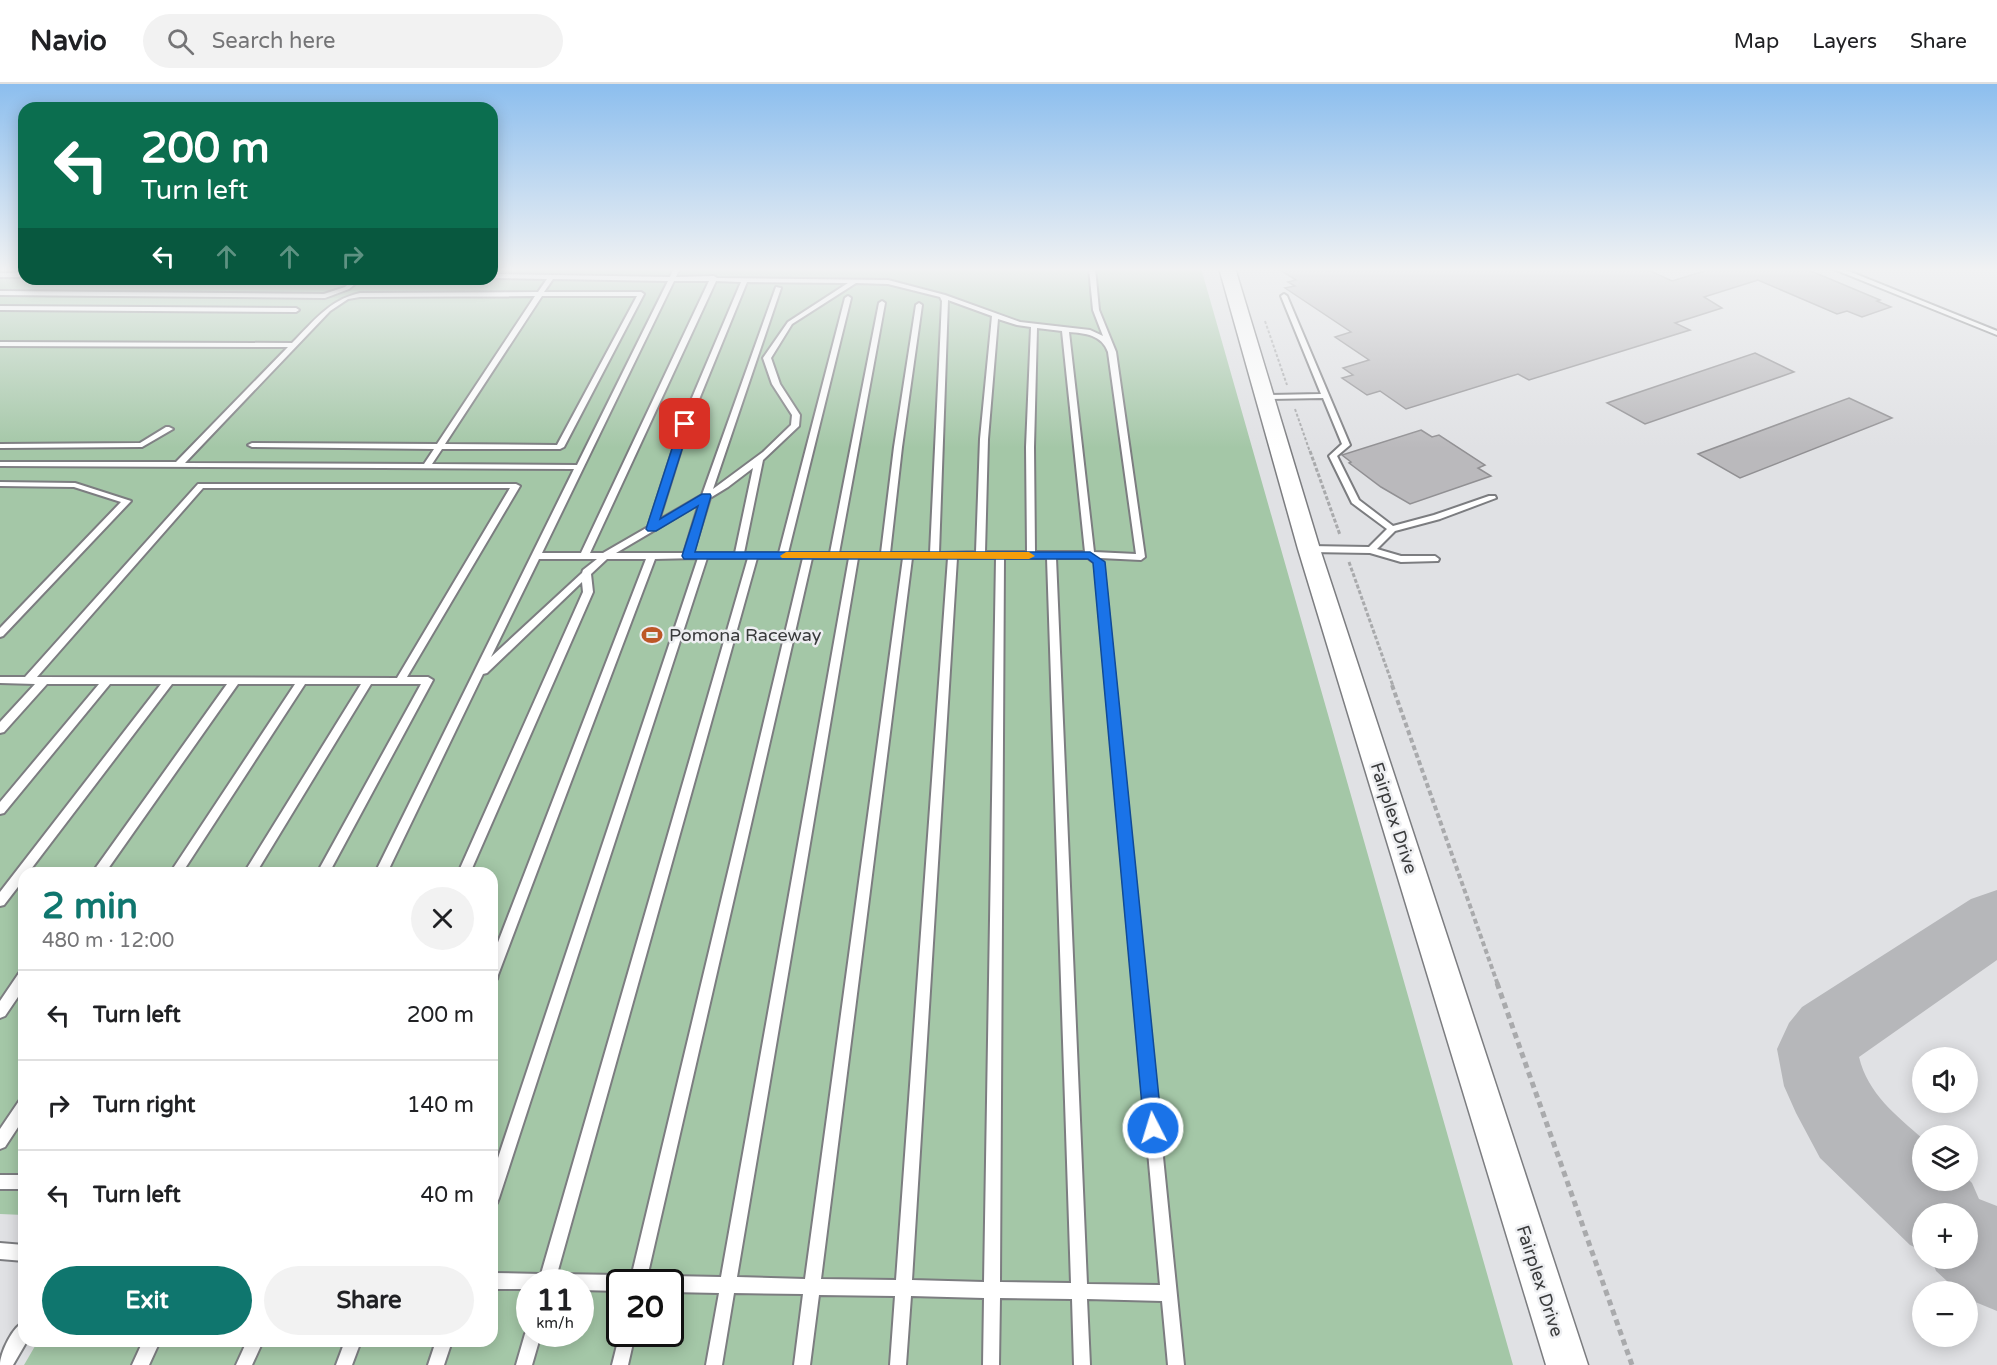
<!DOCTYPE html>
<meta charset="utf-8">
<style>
body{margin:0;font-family:"Varela Round",sans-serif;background:#f2f2f2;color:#202124;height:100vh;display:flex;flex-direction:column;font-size:22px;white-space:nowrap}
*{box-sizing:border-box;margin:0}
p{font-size:20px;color:#757577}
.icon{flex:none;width:33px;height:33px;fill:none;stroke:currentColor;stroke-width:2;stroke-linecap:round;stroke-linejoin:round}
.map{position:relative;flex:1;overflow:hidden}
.panel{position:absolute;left:18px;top:783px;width:480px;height:480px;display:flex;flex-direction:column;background:#fff;border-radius:18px;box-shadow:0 3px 15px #0003}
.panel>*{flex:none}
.hud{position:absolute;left:18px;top:18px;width:480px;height:183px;border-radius:18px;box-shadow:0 3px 15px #0003;background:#0b6e4f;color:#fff;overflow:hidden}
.controls{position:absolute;left:1912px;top:963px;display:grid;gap:12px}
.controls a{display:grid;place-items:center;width:66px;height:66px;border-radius:50%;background:#fff;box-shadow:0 3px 15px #0003;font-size:30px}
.speed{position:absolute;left:516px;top:1185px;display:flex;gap:12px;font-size:30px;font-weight:700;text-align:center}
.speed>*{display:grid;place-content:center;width:78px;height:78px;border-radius:50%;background:#fff;box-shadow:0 3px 15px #0003;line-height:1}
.speed small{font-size:15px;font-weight:400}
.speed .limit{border:3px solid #111;border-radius:9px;background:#fff;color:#111}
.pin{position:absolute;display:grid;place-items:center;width:51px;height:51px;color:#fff;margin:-26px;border-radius:12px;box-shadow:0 3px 9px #0006}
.me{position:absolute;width:66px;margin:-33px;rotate:355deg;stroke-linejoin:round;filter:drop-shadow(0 0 4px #0008)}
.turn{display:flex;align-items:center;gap:21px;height:126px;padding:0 24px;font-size:27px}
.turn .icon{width:78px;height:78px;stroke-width:2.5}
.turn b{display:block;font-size:42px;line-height:51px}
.lanes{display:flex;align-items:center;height:57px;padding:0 24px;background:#0003;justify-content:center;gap:30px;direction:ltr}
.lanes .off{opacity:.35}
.round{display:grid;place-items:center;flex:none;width:63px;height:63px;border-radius:32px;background:#f2f2f2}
.overview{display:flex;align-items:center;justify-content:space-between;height:102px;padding:0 24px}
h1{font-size:36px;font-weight:700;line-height:45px;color:#0f766e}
.action{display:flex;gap:12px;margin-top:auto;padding:12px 24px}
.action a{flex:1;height:69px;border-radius:36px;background:#0f766e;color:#fff;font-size:24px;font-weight:700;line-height:69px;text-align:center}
.action a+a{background:#f2f2f2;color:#202124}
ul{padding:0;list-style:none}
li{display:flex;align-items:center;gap:18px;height:90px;padding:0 24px;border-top:2px solid #e0e0e0}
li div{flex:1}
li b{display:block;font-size:22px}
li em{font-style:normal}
header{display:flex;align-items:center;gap:36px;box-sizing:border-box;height:84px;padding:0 30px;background:#fff;border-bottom:2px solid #e0e0e0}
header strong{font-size:28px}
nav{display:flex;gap:33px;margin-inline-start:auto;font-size:21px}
.search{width:420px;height:54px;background:#f2f2f2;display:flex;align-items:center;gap:15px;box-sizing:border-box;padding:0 21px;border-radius:33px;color:#757577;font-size:22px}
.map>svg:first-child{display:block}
.green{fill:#a4c7a7;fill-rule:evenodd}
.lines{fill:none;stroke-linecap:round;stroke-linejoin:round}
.taxiway{fill:#b6b7ba;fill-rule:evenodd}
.building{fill:#bab9bc;stroke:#919093;stroke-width:1.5}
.service-casing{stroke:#7c7d80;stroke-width:4}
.tertiary-casing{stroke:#7c7d80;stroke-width:3}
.path-far3{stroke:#a9aaac;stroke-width:2;stroke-dasharray:3 2;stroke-linecap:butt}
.path-far2{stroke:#a9aaac;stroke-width:3;stroke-dasharray:4 2;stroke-linecap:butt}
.path-far1{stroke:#a9aaac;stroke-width:4;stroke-dasharray:5 3;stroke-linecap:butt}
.path{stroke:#a9aaac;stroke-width:5;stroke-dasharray:6 4.5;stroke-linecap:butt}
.service{fill:#fff;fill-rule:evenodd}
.tertiary{fill:#fff;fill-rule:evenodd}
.route{fill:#1a73e8;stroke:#114b97;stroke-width:1.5}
.slow{fill:#f59e0b}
.labels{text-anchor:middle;stroke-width:5;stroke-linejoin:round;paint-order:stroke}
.poi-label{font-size:18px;fill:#393a3b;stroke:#edeef1;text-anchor:start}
.street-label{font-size:18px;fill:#393a3b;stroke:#edeef1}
</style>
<header>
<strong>Navio</strong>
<div class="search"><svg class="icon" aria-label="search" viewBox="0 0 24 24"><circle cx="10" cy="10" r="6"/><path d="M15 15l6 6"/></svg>Search here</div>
<nav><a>Map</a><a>Layers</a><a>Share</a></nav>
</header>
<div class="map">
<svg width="1997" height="1281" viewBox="0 0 1997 1281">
<rect width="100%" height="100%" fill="#e0e1e4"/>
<path class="green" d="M492 184H1201L1513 1281H24L38 1257H492V789H24V1131L0 1130V187H24V195H492ZM530 1198H580V1250H530ZM620 1198H670V1250H620Z"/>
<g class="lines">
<path class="taxiway" d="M1997 806V876L1859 973C1868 1010 1896 1031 1923 1055V1096L1968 1095 1972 1099 1979 1115 1997 1122V1227L1968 1215V1208H1959L1936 1187 1931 1174H1968V1130H1923V1167L1910 1161 1820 1074 1796 1029 1784 1002 1777 965 1789 939 1802 923 1971 815Z"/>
</g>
<path class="building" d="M1277 184H1324L1328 187 1339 184H1644L1672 197 1714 184H1804L1880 216 1877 217 1891 223 1862 233 1847 227 1837 230 1758 196 1704 213 1722 224 1675 239 1690 246 1529 296 1518 290 1406 325 1380 307 1367 311 1342 294 1353 291 1343 284 1369 276 1335 253 1351 248 1285 204 1295 202 1288 198 1296 196Z
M1755 269 1794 288 1645 340 1607 319Z
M1849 314 1892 334 1740 394 1698 370Z
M1421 346 1432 353 1439 351 1485 381 1478 384 1491 392 1410 420 1381 403 1349 379 1351 378 1342 371Z"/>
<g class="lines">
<g class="service-casing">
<path id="service" d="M674 184H680L676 193 714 192 717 194 888 196 945 211 1020 238 1090 246 1103 252 1093 226 1089 184H1095L1099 226 1116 268 1145 473 1141 476 1100 474 1103 478 1184 1281H1168L1162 1217 1087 1215 1090 1281H1074L1072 1215 1000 1214 999 1281H983L984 1214 911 1212 906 1281H890L895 1212 819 1211 810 1281H794L803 1210 734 1209 722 1281H706L719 1209 670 1208V1198H663L664 1194 670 1192 721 1193 849 474H812L646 1198H630L803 474H757L557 1190 620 1191 626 1193 628 1198H620V1207L580 1206V1198H530V1205H492V1189L541 1190 748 474H707L499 1114 497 1119 492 1121V1092L698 474 655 475 498 891 497 895 492 897V874L646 475H607L591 490 593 508 470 789H458L583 508 582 498 487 589 483 590 387 789H375L574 385 0 382V378H176L288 263 0 262V258L292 259C314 237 329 216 360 209L538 208 547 195 492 194V190L670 193ZM553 195 668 197 577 381 432 380 442 365H560L564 363 644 210 641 208H544ZM674 197H709L581 469H542ZM716 197 741 198 681 340 648 443 603 469H590ZM747 198 848 199 788 238 763 274 772 300 792 331 791 341 763 368 713 405 781 204 776 203 702 411 659 436 689 340ZM856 199 888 200 940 213 942 217 930 469H890L902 363 922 221 919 219 916 221 894 363 881 469H839L885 219 882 217 879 219 830 469H788L851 214 848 212 845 214 779 469H744L763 376 799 342 800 331 780 300 771 274 792 240ZM535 212 437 360 252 359 248 361 252 363 434 365 424 380 185 379 330 227 348 215 360 213ZM542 212H637L557 361 445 360ZM948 216 992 232 980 355 976 468 939 469ZM998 235 1017 241 1031 243 1026 363 1027 468H985L988 355ZM1037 244 1062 247 1085 468H1035L1034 363ZM1069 248C1085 249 1102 251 1108 268L1136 470 1094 468ZM753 384 735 469H693L710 414 728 403ZM699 420 684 469H616ZM858 474H903L805 1195 737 1193ZM912 474H948L896 1196 821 1195ZM957 474H996L984 1198 912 1196ZM1004 474H1047L1071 1199 1000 1198ZM1056 474H1088L1095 479 1160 1201 1087 1200ZM539 475H597L583 486 582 489 491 573Z
M1831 184H1841L1997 247V251Z
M0 189H24V193H0Z
M354 195H361L349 205 325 214 0 211V207L324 210 345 203Z
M1284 210 1287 212 1350 361 1337 372 1359 416 1393 442 1434 431 1489 412H1495L1496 414 1440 435 1395 447 1377 465 1401 472H1435L1439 475 1438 477 1401 478 1370 469 1309 468 1305 465 1309 462 1369 463 1387 445 1352 419 1329 372 1342 360 1323 314 1264 315 1260 313 1264 311 1321 310 1281 212Z
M0 222 296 224 299 226 296 228 0 226Z
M166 343H169L173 345 142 363 0 364V360L140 359Z
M0 398 75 399 131 417 3 552 0 553V544L121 418 74 403 0 402Z
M198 400H516L520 402 407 593H428L433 596 329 789H317L421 600H371L256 789H244L361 600H305L182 789H170L295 600H238L105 789H92L227 600H172L28 789H24V795L4 821 0 822V808L161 600H110L4 729 0 730V718L99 600H47L4 648 0 649V638L35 600 0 599V593H25ZM203 404H510L397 594 37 593Z
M24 887V904L5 932 0 934V917L19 889Z
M24 1015V1034L5 1063 0 1065V1045L19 1017Z
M0 1091H24V1105H0Z
M0 1159 24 1161V1177L0 1175Z
M24 1238V1257H27L13 1281H0C0 1269 13 1242 24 1238Z
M530 1243V1250H541L532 1281H516L525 1250Z
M620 1249 635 1250 628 1281H612Z
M143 1257H160L149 1281H132Z
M247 1257H263L252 1281H236Z
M345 1257H361L352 1281H336Z
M436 1257H452L444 1281H428Z"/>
</g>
<g class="tertiary-casing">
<path id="tertiary" d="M1219 184H1235L1320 465 1588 1281H1546L1298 465Z"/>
</g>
<path class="path-far3" d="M1265 237 1287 301
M1295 325 1310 368"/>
<path class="path-far2" d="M1310 367 1340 451
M1349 478 1393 602"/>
<path class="path-far1" d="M1392 601 1498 901"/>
<path class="path" d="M1497 899 1632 1281"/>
<use href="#service" class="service"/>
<use href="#tertiary" class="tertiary"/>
</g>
<linearGradient id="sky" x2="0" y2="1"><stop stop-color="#8cbeee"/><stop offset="0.51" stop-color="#f1f2f3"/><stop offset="1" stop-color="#f1f2f3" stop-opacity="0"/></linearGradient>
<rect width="1997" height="364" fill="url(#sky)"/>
<path class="route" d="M685 337 690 340 660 435 702 410H710L711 412 695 468H1090L1105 478 1162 1044 1160 1050 1153 1053 1147 1050 1144 1044 1093 479 1088 475H684L682 472 698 422 656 447H648L646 445 680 340Z"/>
<path class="slow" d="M786 468H1029L1035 472 1029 475 782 474 780 472Z"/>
<defs>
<g id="stadium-bare" transform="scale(1.62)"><path d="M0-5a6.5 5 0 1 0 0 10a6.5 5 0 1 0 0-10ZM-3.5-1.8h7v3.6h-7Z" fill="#bd5727" stroke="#edeef1" stroke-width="2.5" paint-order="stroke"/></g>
</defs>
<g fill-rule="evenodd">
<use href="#stadium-bare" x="652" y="551"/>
</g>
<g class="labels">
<g class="poi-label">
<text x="669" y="557">Pomona Raceway</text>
</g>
<g class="street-label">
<text transform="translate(1394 734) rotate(72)" y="6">Fairplex Drive</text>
<text transform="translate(1540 1197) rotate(72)" y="6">Fairplex Drive</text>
</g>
</g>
</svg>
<div class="controls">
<a><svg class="icon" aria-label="sound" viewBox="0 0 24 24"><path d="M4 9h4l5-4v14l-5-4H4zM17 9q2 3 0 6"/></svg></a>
<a><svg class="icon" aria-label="layers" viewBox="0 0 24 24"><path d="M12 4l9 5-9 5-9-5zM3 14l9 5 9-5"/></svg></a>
<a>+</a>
<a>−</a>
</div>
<div class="speed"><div>11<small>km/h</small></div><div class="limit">20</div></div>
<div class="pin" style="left:685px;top:340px;background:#d93025"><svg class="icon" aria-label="arrive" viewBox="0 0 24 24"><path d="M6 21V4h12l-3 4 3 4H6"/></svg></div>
<svg class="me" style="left:1153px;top:1044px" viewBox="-20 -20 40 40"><circle r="17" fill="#1a73e8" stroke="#fff" stroke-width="3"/><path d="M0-11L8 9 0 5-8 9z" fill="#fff"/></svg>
<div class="hud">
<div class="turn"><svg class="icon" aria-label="left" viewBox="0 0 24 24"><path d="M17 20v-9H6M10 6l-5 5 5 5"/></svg><div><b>200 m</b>Turn left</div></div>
<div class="lanes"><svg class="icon" aria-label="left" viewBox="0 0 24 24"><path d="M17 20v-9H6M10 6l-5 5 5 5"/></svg><svg class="icon off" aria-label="ahead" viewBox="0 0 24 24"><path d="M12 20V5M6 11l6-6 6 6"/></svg><svg class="icon off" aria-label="ahead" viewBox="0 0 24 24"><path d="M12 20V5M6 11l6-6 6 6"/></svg><svg class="icon off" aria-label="right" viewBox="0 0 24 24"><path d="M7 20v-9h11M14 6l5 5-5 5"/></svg></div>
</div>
<section class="panel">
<div class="overview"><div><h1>2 min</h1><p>480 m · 12:00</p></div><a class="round"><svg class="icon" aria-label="close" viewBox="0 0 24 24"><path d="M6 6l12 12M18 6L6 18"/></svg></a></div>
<ul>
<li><svg class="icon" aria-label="left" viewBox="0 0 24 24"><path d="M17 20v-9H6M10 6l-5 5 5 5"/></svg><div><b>Turn left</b></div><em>200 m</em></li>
<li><svg class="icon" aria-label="right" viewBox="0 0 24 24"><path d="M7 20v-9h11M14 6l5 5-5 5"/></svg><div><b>Turn right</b></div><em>140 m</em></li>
<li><svg class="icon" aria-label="left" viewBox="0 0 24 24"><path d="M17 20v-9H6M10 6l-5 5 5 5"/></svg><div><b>Turn left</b></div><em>40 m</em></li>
</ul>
<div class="action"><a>Exit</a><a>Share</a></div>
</section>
</div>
